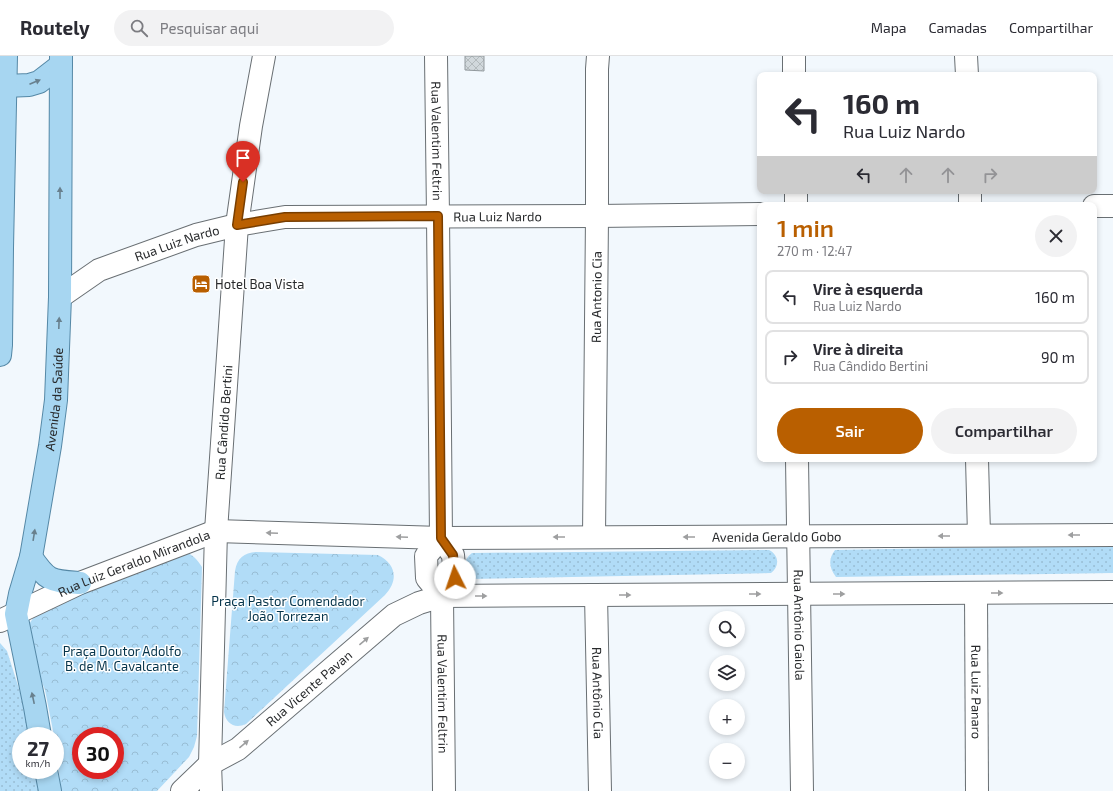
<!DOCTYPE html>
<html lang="pt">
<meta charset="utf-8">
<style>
body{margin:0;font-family:"Exo 2",sans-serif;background:#f2f2f3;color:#2b2b33;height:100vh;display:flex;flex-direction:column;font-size:15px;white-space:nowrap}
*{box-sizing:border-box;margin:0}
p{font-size:13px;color:#7c7c81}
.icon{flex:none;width:22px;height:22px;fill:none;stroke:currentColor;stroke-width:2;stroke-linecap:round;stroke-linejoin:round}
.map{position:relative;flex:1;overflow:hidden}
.side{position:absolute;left:757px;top:146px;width:340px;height:260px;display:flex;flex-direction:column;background:#fff;border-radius:8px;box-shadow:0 2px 6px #0003}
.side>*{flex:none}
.top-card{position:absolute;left:757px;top:16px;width:340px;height:122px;border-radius:8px;box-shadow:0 2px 6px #0003;background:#fff;color:#2b2b33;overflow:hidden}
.controls{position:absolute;left:709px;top:555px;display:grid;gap:8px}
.controls a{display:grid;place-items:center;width:36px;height:36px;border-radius:50%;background:#fff;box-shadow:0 2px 6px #0003;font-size:20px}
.speed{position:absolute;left:12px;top:671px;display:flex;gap:8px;font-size:20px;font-weight:700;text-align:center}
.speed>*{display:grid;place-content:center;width:52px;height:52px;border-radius:50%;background:#fff;box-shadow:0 2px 6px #0003;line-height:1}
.speed small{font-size:10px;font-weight:400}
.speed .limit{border:6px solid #d22;background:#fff;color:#111}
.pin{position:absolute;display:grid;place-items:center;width:34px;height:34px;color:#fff;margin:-41px -17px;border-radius:50% 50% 50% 0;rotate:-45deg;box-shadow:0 0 4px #0007}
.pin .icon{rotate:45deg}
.me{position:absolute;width:44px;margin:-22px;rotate:356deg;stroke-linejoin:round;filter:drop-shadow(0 0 3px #0008)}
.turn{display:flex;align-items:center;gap:14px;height:84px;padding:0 20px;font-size:18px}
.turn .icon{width:52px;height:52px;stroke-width:2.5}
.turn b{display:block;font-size:28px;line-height:34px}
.lanes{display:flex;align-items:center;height:38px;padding:0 20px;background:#0003;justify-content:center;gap:20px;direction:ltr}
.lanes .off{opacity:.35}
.round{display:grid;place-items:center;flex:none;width:42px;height:42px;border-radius:21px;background:#f2f2f3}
.summary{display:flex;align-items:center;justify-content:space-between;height:68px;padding:0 20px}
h1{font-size:24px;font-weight:600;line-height:30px;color:#b95f00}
.primary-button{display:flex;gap:8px;margin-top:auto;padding:8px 20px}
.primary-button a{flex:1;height:46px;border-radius:24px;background:#b95f00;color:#fff;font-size:16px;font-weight:600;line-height:46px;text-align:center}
.primary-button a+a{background:#f2f2f3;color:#2b2b33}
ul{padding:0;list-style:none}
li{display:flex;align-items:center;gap:12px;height:54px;margin:0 8px 6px;padding:0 12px;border:2px solid #e1e1e2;border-radius:8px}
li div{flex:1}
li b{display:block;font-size:15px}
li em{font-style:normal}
header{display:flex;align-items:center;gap:24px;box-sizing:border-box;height:56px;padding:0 20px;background:#fff;border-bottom:1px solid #e1e1e2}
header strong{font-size:19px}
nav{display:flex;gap:22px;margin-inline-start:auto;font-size:14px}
.search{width:280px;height:36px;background:#f2f2f3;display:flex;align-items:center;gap:10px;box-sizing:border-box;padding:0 14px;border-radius:22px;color:#7c7c81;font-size:15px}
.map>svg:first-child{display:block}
.grass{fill:url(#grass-dots)}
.forest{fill:url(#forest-crowns);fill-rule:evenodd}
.building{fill:url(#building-cross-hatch);stroke:#92999d}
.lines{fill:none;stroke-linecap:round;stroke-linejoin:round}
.minor-casing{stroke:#696f73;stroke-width:24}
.major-casing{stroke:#5588a6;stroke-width:24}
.minor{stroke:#fff;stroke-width:22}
.major{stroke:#a7d6f1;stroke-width:22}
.oneway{fill:#68808e}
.oneway2{fill:#9e9fa0}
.route-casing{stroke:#783e00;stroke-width:10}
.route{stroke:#b95f00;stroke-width:7}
.labels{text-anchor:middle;stroke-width:3;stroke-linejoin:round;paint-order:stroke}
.street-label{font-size:13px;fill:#282a2c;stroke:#fff}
.poi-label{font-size:13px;fill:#282a2c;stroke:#fff;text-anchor:start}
.park-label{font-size:13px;fill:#04334a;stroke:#fff}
</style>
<header>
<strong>Routely</strong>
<div class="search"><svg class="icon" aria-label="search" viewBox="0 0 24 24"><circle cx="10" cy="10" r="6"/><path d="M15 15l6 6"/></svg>Pesquisar aqui</div>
<nav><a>Mapa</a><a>Camadas</a><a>Compartilhar</a></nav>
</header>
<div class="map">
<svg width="1113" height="735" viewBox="0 0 1113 735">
<defs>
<pattern id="grass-dots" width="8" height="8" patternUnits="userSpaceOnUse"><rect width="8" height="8" fill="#b1dcf7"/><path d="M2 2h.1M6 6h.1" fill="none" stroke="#98bdd4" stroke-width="1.8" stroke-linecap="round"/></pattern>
<pattern id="forest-crowns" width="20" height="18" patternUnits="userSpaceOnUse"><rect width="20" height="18" fill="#b1dcf7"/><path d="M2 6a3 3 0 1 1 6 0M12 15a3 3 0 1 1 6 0" fill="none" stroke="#98bdd4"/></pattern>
<pattern id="building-cross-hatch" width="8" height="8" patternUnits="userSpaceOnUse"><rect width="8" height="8" fill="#d1d8dc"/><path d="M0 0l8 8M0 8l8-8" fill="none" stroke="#b3babd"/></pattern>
</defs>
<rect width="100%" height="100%" fill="#f2f8fd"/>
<path class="grass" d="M1110 489 1113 491V517L836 521C829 512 828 503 835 494Z
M769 494C779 499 780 510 771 517L469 523C462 513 463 504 472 497Z
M0 587 7 595 28 661 31 680H21V714H37L41 735H0Z"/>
<path class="forest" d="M184 495C193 499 197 503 202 511L197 680 194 691 189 701 157 735H61L55 680H54L45 634 26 586 29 568 34 561 41 555ZM81 680H115V714H81Z
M256 496 378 499C396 508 399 524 385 539L246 668C235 673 226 668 224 656L235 515C237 502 244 497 256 496Z"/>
<path class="building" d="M465 0H484V15L465 14Z"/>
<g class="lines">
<g class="minor-casing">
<g id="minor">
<path id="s1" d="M436 0 438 160 441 482 453 499 455 522 442 540 444 735"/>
<path d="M794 0V19"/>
<path d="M966 0 967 19"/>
<path d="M796 135V149"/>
<path d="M970 135V149"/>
<path d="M1094 150H1113"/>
<path id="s2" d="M60 241 99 214 196 179 237 169 285 161 597 160 760 158"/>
<path id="s3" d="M797 403 802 735"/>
<path d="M977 403 979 479"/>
<path id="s4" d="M594 481 597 160V13L598 0"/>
<path d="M441 482 426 500 427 522 442 540"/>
<path id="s5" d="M976 537 977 735"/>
<path id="s6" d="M596 539 600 735"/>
<path id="s7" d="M0 565 80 527 216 475 441 482 1113 479"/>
<path id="s8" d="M182 735 210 708 238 693 394 559 419 547 442 540 1113 536"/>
<path id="s9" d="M211 735 210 708 216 475 237 169 251 70 264 0"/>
</g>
</g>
<g class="major-casing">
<g id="major">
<path d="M5 30 29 29 39 26 61 9"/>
<path d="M0 299 1 289 2 192 6 0"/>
<path d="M31 501C48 526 51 525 80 527"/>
<path id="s10" d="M40 680 35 651 16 558 20 538 31 501 50 390 56 344 60 241 61 0"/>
<path d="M46 714 50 735"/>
</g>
</g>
<use href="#minor" class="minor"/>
<use href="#major" class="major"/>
</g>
<defs><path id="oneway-solid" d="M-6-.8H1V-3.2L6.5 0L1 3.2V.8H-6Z"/></defs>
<g class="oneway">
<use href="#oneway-solid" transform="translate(35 26) rotate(-23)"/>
<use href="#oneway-solid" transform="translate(60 137) rotate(-90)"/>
<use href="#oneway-solid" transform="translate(59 267) rotate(-88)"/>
<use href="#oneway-solid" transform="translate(34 479) rotate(-81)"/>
<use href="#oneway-solid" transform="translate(33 642) rotate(-102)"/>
</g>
<g class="oneway2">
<use href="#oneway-solid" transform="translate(272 477) rotate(-178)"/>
<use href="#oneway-solid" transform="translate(1074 479) rotate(180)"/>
<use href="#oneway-solid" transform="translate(944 480) rotate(180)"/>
<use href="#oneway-solid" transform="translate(402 481) rotate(-178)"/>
<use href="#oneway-solid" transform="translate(559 481) rotate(180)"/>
<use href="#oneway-solid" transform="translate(689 481) rotate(180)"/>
<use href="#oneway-solid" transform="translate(997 537)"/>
<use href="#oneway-solid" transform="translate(755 538)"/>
<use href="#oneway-solid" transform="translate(839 538)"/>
<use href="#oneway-solid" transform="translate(625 539)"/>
<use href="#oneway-solid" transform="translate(481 540)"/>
<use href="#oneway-solid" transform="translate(364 585) rotate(-40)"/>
<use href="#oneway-solid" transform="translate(244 688) rotate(-40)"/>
</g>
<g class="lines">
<g class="route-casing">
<path id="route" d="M243 126 237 169 285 161 438 160 441 482 453 499 455 522"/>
</g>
<use href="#route" class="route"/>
</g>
<defs>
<g id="hotel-square" transform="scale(1)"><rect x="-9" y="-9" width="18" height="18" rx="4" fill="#b95f00" stroke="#fff"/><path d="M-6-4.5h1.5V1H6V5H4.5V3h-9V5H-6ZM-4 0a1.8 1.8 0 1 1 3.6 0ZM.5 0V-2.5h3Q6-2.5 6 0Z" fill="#fff"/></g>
</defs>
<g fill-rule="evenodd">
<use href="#hotel-square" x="201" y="228"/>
</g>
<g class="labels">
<g class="street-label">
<text dy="5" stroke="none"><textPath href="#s1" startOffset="85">Rua Valentim Feltrin</textPath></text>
<text dy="5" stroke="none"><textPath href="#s2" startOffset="454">Rua Luiz Nardo</textPath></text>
<text dy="5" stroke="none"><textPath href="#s2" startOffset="130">Rua Luiz Nardo</textPath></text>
<text dy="5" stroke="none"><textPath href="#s4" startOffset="240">Rua Antonio Cia</textPath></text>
<text dy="5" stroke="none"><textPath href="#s10" startOffset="343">Avenida da Saúde</textPath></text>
<text dy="5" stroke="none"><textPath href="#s9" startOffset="369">Rua Cândido Bertini</textPath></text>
<text dy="5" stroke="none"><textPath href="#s7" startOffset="795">Avenida Geraldo Gobo</textPath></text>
<text dy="5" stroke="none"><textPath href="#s7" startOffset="146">Rua Luiz Geraldo Mirandola</textPath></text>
<text dy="5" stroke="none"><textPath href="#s3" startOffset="166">Rua Antônio Gaiola</textPath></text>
<text dy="5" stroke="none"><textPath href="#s8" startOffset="164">Rua Vicente Pavan</textPath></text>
<text dy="5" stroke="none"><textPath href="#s5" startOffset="99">Rua Luiz Panaro</textPath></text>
<text dy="5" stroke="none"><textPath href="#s6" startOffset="98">Rua Antônio Cia</textPath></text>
<text dy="5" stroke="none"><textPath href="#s1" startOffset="646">Rua Valentim Feltrin</textPath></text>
</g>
<g class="poi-label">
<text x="215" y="233">Hotel Boa Vista</text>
</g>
<g class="park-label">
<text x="288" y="550">Praça Pastor Comendador<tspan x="288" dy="15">João Torrezan</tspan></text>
<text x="122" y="600">Praça Doutor Adolfo<tspan x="122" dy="15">B. de M. Cavalcante</tspan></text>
</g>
</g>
</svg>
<div class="controls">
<a><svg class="icon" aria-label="search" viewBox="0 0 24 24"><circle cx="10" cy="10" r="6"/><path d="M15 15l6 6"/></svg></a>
<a><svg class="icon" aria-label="layers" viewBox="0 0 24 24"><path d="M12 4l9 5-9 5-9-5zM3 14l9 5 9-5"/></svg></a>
<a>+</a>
<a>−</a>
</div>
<div class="speed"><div>27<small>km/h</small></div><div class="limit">30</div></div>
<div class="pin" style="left:243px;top:126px;background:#d93025"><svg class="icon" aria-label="arrive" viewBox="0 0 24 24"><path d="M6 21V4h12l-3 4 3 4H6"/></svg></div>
<svg class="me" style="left:455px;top:522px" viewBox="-20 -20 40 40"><circle r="19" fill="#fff"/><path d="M0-13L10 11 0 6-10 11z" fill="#b95f00"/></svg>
<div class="top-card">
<div class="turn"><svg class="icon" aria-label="left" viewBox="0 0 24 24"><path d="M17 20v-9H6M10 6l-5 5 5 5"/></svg><div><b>160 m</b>Rua Luiz Nardo</div></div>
<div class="lanes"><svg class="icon" aria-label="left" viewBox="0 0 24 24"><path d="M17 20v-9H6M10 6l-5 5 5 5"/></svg><svg class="icon off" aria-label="ahead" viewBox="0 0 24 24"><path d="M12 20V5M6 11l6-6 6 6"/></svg><svg class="icon off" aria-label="ahead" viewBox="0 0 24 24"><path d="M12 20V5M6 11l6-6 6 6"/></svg><svg class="icon off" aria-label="right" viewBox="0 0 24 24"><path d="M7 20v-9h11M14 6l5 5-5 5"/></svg></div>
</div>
<section class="side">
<div class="summary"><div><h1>1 min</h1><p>270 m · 12:47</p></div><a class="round"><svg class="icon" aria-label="close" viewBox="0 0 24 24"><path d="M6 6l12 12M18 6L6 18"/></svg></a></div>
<ul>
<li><svg class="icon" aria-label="left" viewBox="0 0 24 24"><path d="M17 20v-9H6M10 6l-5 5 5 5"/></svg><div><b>Vire à esquerda</b><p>Rua Luiz Nardo</p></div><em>160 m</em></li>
<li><svg class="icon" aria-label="right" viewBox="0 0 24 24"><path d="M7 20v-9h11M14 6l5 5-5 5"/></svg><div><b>Vire à direita</b><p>Rua Cândido Bertini</p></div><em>90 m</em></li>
</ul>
<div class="primary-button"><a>Sair</a><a>Compartilhar</a></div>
</section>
</div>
